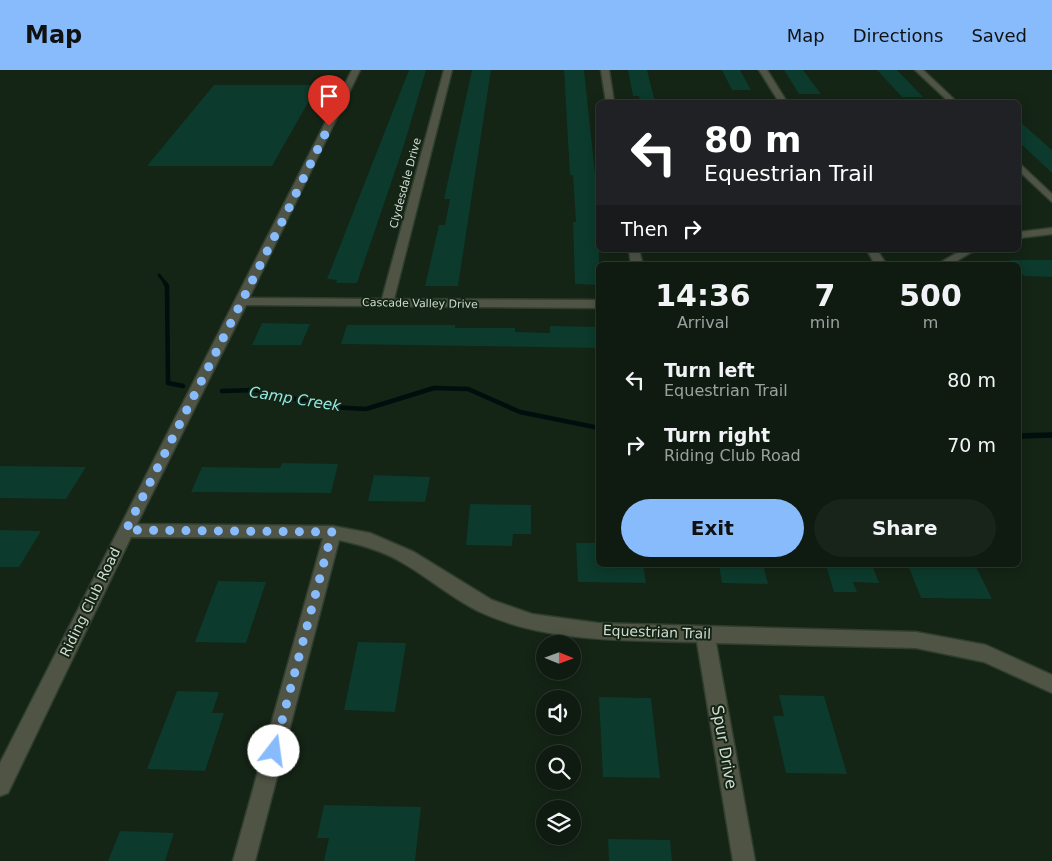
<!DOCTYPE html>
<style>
body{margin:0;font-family:"DejaVu Sans",sans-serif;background:#182419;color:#f1f3f6;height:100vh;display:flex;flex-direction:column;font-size:19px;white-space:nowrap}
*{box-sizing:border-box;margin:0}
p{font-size:16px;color:#9ba19f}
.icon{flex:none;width:28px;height:28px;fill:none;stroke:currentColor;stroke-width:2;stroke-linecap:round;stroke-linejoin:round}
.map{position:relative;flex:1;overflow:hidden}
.drawer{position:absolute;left:596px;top:192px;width:425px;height:305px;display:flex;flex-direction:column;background:#0f1b10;border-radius:8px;box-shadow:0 2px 12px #0003,0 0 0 1px #2f3930}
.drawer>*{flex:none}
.guide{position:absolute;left:596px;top:30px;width:425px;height:152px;border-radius:8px;box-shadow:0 2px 12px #0003,0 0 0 1px #2f3930;background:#202124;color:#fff;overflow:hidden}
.needle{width:32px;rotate:91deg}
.buttons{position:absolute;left:536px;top:565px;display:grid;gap:10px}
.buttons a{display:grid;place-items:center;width:45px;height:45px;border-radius:50%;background:#0f1b10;box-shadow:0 2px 12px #0003,0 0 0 1px #2f3930;font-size:25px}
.pin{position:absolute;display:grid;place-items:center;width:42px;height:42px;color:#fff;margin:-51px -21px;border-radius:50% 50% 50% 0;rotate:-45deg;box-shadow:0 0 5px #0007}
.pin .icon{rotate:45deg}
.me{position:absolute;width:55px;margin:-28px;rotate:15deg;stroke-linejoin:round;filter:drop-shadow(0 0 4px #0008)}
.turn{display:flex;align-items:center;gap:18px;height:105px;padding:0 25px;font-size:22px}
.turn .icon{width:65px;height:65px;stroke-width:2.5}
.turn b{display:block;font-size:35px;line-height:42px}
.then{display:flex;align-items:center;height:48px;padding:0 25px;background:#0003;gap:10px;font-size:19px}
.eta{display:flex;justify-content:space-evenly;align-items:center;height:85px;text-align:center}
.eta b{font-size:30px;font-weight:600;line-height:35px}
.action{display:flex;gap:10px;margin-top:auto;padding:10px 25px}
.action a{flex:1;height:58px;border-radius:30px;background:#87bbfb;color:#111;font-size:20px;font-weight:600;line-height:58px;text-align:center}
.action a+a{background:#182419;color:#f1f3f6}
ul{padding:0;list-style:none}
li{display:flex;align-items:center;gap:15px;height:65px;padding:0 25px}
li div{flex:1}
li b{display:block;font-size:19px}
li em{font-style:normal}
header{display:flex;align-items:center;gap:30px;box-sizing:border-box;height:70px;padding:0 25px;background:#87bbfb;color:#111}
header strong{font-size:24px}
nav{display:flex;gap:28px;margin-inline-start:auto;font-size:18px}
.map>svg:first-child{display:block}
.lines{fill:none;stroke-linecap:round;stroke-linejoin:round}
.stream-far2{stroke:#000f0e;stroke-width:3}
.stream-far1{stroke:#000f0e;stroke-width:4.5}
.stream{stroke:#000f0e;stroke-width:5.5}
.building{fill:#0c3a2c}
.street-casing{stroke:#2f3e2f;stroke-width:3}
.street{fill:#4f5445;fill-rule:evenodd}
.route{stroke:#87bbfb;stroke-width:9;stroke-dasharray:0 16.2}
.labels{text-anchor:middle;stroke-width:4;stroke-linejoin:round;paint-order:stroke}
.far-street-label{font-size:11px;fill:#d2dcd2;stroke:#142415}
.street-label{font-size:14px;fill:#d2dcd2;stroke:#142415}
.water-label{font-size:15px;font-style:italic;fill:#92eae3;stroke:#142415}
.near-street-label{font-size:16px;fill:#d2dcd2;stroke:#142415}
</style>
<header>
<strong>Map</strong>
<nav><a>Map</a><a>Directions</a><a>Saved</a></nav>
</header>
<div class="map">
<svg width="1052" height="791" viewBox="0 0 1052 791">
<rect width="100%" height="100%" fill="#142415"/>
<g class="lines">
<path class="stream-far2" d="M159 205 166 214"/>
<path class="stream-far1" d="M165 213 167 216 168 313 183 316
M222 321 258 320 330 337 366 339 434 318 468 319 520 342 599 358"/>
<path class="stream" d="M1019 366 1052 365"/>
</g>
<path class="building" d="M409 0H426L404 75 357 213H336L337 210 327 209Z
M472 0H491L458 216H425L439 155H445L450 129H444Z
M564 0H584L599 141V215L575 214 573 152H576L573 105H570Z
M628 0H647L655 32H640L639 26H633Z
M722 0H740L751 20H732Z
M784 0H803L821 24H799Z
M877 0H897L923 27H902Z
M214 15H318L272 96H147Z
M1019 51 1052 80V103L1019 72Z
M1010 190H1052V207L1024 206 1019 200V195H1014Z
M262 253 310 254 301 275H252Z
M347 255H455V258H515V262L550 263V256L599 257V278L341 274Z
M282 393 338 394 331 423 191 422 202 397 280 398Z
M0 396 86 397 66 429 0 428Z
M374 405 430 407 425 432 368 431Z
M470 434 531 435V464H513L512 476 466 475Z
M0 460 41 461 19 497H0Z
M576 473H599V495H643L646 513 578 512Z
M719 495H763L768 514 722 513Z
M826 495H872L879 513 853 512 857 522H834Z
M908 495H975L992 529 921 528Z
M218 511 266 512 246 573 195 572Z
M358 572 406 573 395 642 344 640Z
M177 621 219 622 212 643H224L205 701 147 699Z
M779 625 824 626 847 704 786 703 773 646H784Z
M599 627 651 628 660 708 603 707Z
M324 735 421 737 415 791H324L329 768H317Z
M120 761 174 763 165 791H108Z
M608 769 670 770 672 791H609Z"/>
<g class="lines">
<g class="street-casing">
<path id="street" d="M352 0H360L249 228 382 229 444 0H452L394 229 599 230V238L246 235 137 454 333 456 370 463 414 482 492 530 532 544 598 553 916 562 986 575 1052 605V623L984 592 916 578 716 573 755 791H733L697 572C625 570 547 573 480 542 453 529 429 508 403 493 383 481 362 475 339 470L255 791H233L323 468 131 467 8 723 0 726V693Z
M601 0H609L614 32H606Z
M759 0H767L787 32H779Z
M915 0H923L957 32H949Z
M1019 93 1052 124V132L1019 101Z
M1052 158V164L1019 168V162Z
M629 180H639L643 195H631Z
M867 180H877L887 195H875Z
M962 180H975L950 195H936Z"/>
</g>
<use href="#street" class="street"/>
</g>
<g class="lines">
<path class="route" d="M274 681 332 462 126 460 288 140 329 56"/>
</g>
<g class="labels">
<g class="far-street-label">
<text transform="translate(405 113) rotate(-75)" y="4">Clydesdale Drive</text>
<text transform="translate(420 233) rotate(1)" y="4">Cascade Valley Drive</text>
</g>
<g class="street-label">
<text transform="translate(90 532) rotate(-64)" y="5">Riding Club Road</text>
<text transform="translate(657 562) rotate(2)" y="5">Equestrian Trail</text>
</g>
<g class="water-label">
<text transform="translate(295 329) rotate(9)" y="5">Camp Creek</text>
</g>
<g class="near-street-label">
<text transform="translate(725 677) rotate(80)" y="6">Spur Drive</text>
</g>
</g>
</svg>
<div class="buttons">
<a><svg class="needle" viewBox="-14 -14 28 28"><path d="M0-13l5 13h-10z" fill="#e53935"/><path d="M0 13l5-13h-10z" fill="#9ba19f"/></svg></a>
<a><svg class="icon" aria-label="sound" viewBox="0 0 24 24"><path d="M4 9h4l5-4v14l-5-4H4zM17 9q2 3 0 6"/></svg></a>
<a><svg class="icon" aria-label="search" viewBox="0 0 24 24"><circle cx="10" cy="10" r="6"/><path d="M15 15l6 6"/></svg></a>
<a><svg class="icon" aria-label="layers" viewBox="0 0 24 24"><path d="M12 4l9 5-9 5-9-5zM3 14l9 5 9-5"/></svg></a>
</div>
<div class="pin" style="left:329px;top:56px;background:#d93025"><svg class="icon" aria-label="arrive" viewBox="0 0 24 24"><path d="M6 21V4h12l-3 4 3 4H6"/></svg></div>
<svg class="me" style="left:274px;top:681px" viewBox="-20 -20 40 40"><circle r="19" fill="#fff"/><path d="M0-13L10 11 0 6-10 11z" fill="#87bbfb"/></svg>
<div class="guide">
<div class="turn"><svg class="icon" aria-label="left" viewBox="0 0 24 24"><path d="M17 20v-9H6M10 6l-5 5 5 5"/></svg><div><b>80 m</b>Equestrian Trail</div></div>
<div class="then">Then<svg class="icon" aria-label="right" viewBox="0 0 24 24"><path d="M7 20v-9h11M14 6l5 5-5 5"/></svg></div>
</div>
<section class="drawer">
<div class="eta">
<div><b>14:36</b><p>Arrival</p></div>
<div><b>7</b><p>min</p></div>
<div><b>500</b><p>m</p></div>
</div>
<ul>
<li><svg class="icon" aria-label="left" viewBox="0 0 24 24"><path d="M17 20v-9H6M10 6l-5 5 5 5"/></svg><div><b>Turn left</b><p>Equestrian Trail</p></div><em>80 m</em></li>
<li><svg class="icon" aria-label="right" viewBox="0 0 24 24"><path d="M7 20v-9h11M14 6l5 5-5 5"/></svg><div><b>Turn right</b><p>Riding Club Road</p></div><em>70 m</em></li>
</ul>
<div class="action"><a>Exit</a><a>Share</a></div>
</section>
</div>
